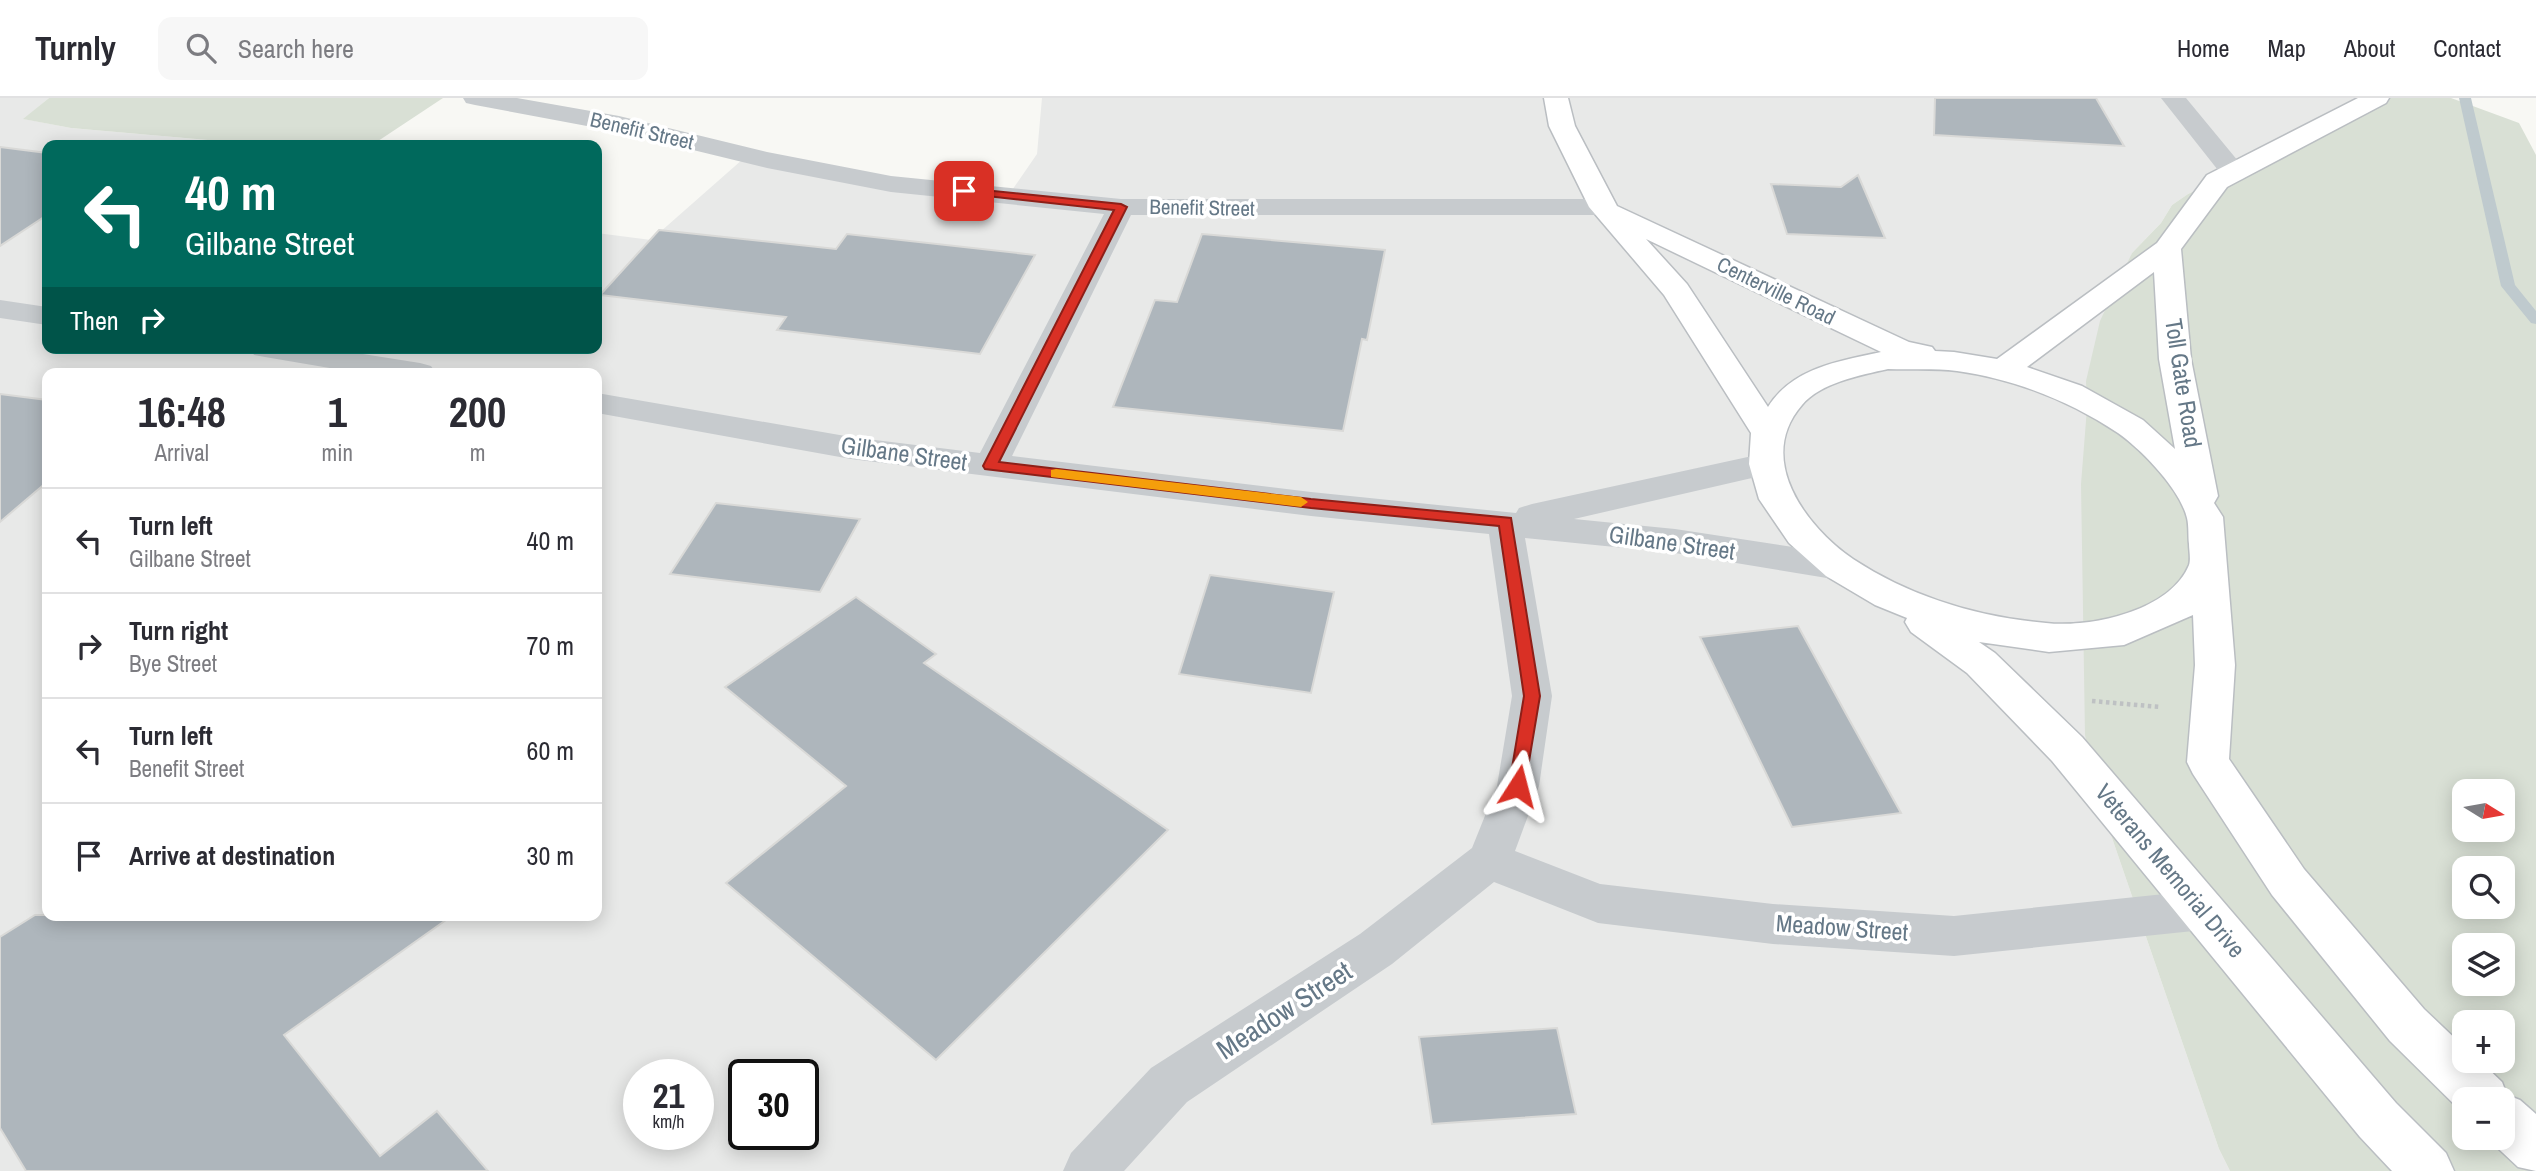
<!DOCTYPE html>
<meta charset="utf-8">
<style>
body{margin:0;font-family:"Archivo Narrow",sans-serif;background:#f7f7f7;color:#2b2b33;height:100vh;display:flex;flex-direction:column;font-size:26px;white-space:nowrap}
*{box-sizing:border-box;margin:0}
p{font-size:23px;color:#7c7c81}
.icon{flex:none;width:38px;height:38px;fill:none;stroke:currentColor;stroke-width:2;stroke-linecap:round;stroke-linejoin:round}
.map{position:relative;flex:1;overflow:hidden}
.sheet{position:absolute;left:42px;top:270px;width:560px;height:553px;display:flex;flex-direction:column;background:#fff;border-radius:14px;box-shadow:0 4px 18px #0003}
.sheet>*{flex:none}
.hud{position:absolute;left:42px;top:42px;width:560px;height:214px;border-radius:14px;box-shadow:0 4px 18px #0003;background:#00695c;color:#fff;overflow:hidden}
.needle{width:46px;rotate:101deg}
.buttons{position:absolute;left:2452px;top:681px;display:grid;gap:14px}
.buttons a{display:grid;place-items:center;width:63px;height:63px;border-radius:14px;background:#fff;box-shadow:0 4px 18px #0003;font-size:35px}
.speed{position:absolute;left:623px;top:961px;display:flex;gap:14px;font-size:35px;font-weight:700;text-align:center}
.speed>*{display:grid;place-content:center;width:91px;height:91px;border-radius:50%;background:#fff;box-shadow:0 4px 18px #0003;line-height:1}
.speed small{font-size:18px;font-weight:400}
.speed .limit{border:4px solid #111;border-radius:10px;background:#fff;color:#111}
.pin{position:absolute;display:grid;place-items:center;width:60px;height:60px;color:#fff;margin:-30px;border-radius:14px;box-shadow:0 4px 10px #0006}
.me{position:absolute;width:77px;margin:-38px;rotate:9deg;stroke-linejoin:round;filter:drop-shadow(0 0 5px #0008)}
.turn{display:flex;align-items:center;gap:24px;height:147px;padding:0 28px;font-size:32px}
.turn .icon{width:91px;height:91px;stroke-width:2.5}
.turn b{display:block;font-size:49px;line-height:60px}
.then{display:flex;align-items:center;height:66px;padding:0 28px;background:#0003;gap:14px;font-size:26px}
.eta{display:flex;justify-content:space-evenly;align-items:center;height:119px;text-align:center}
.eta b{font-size:42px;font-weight:800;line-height:49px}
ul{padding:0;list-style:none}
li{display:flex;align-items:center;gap:21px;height:105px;padding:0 28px;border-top:2px solid #e1e1e2}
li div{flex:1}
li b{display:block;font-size:26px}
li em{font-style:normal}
header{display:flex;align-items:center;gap:42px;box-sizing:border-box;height:98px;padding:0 35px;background:#fff;border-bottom:2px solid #e1e1e2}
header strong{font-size:33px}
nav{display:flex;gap:38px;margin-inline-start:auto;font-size:24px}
.search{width:490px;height:63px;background:#f7f7f7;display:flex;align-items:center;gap:18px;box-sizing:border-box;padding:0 24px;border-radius:14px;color:#7c7c81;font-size:26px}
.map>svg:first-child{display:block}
.built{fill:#e8e9e8;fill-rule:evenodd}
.green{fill:#d9e0d5;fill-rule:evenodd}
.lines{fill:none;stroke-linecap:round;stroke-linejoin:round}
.stream{fill:#bfcace;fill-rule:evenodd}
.building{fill:#aeb6bc;stroke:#d9d9d7;stroke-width:2}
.major-casing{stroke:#babec2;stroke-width:3}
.path{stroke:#bec1c3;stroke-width:4.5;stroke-dasharray:3.5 3.5;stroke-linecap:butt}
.minor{fill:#c7cbce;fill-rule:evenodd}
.major{fill:#fff;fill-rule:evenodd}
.route{fill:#d93025;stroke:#8d1f18;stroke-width:2}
.slow{fill:#f59e0b}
.labels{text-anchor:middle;stroke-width:7;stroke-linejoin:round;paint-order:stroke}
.far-street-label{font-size:21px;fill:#657887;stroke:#fff}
.street-label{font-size:24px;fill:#657887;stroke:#fff}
.near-street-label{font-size:28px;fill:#657887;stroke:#fff}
</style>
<header>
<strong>Turnly</strong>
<div class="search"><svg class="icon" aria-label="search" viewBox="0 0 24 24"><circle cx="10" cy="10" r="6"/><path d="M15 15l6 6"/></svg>Search here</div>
<nav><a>Home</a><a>Map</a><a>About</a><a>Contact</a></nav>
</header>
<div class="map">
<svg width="2536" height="1073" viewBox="0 0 2536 1073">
<rect width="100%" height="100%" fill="#f8f8f4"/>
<path class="built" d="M0 0H49L24 21 71 30 266 47H47V250H597V135L651 142 743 61 1008 98 1037 56 1042 0H2381L2188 96 2172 107 2161 125 2132 155 2087 310 2100 705 2219 1051 2230 1073H0ZM47 275H597V817H47ZM639 976H698V1036H639ZM744 976H803V1036H744Z"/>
<path class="green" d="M49 0H443L372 47H266L71 30 23 21Z
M2381 0H2451L2519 25 2536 57V1073H2230L2219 1051 2100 705 2085 637 2081 386 2087 310 2086 283 2100 223 2132 155 2161 125 2172 107 2188 96ZM2464 693H2502V732H2464ZM2464 770H2502V808H2464ZM2464 847H2502V886H2464ZM2464 924H2502V962H2464ZM2464 1001H2502V1040H2464Z"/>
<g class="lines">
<path class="stream" d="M2459 0H2471L2515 187 2536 213V226L2531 225 2501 188Z"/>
</g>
<path class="building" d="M1935 0H2096L2124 48 1934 37Z
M0 49 47 55V117L0 148Z
M1858 77 1885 140 1787 136 1771 86 1841 89Z
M659 132 836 151 847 136 1035 157 980 256 777 232 786 219 600 197Z
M1202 136 1385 152 1367 242 1362 241 1343 333 1113 309 1155 202 1177 204Z
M0 296 47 302V384L0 424Z
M716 405 860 421 820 494 670 476Z
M1210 477 1334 494 1311 595 1179 576Z
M856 499 936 556 924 565 1168 732 936 962 726 785 846 688 725 589Z
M1798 528 1845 614 1901 715 1792 729 1700 539Z
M35 817H453L284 937 380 1058 437 1013 488 1073H26L0 1030V839Z
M1557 930 1576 1016 1432 1026 1419 939Z"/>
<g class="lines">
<g class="major-casing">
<path id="major" d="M1544 0H1568L1575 28 1617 108 1909 244 1932 249 1935 253 1954 254 1997 261 2157 145 2207 77 2358 0H2389L2386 5 2227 89 2181 151 2191 261 2218 398 2214 405 2223 419 2235 567 2229 661 2304 771 2424 911 2464 949V962H2479L2502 984 2507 997 2520 1002 2536 1016V1073L2518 1069 2487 1040H2502V1001H2464V1016L2390 943 2272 797 2193 676 2187 664 2195 567 2193 517 2124 547 2049 554 1979 544 1995 555 2082 639 2396 1005 2446 1055 2454 1073H2392L2360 1039 2052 663 1967 575 1911 534 1905 524 1907 520 1875 507 1826 478 1789 445 1759 401 1749 366 1751 335 1664 197 1589 109 1549 28ZM1646 141 1881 254C1839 263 1792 270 1768 309L1687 186ZM2154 174 2159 261 2175 351 2143 322 2082 288 2027 269ZM1888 271C1910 272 1934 270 1957 273 2014 281 2070 303 2118 335 2142 352 2180 391 2187 420 2189 428 2188 438 2189 446 2189 452 2191 461 2189 467 2170 513 2091 530 2046 525 1978 519 1911 499 1853 461 1806 429 1755 361 1802 307 1820 285 1861 277 1888 271Z"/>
</g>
<path class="path" d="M2092 603 2160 609"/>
<path class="minor" d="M463 0H517L619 18 767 54 891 78 1121 101H1603L1613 103 1617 109 1613 115 1603 117H1131L1012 358 1311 394 1516 415 1519 410 1532 406 1766 355 1778 358 1783 366 1778 374 1574 421 1675 431 1839 456 1852 460 1857 469 1852 478 1839 482 1675 455 1525 440 1552 598 1539 688 1515 753 1600 786 1773 806 1954 818 2203 792 2219 798 2226 812 2219 826 2203 832 1954 858 1773 846 1598 825 1494 784 1392 866 1187 1004 1124 1073H1063L1071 1055 1151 970 1360 836 1472 750 1497 688 1512 598 1489 436 1311 418 851 361 597 315V295L851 339 980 355 1104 116 891 94 767 70 619 34 475 7 466 5Z
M2161 0H2186L2243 69 2247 75 2243 81 2234 83 2225 81Z
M0 202 47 209V227L0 220Z
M250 250H325L420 265 431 268 436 275H359L265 259 254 257Z"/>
<use href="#major" class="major"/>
</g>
<path class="route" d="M964 90 1121 106 1127 109 999 364 1311 401 1511 420 1540 598 1524 693H1512L1509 688 1524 598 1499 428 1311 410 985 371 983 368 1114 112 960 95 958 93Z"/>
<path class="slow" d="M1056 371 1301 399 1308 404 1301 409 1051 379V372Z"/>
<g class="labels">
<g class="far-street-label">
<text transform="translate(642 33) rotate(13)" y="7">Benefit Street</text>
<text transform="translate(1202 110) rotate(1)" y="7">Benefit Street</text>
<text transform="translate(1776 193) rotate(26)" y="7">Centerville Road</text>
</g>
<g class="street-label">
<text transform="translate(2183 285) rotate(81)" y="8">Toll Gate Road</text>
<text transform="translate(904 356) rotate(8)" y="8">Gilbane Street</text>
<text transform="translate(1672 445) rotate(8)" y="8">Gilbane Street</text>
<text transform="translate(2170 773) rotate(50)" y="8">Veterans Memorial Drive</text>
<text transform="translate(1842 830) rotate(4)" y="8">Meadow Street</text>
</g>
<g class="near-street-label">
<text transform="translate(1284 912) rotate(-33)" y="10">Meadow Street</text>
</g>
</g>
</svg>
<div class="buttons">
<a><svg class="needle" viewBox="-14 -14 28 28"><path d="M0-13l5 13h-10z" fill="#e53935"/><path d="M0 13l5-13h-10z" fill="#7c7c81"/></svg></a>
<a><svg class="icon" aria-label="search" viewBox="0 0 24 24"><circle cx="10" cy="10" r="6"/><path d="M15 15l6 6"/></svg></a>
<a><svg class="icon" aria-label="layers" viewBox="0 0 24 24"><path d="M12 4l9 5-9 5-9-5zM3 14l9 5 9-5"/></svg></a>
<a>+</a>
<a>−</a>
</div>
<div class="speed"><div>21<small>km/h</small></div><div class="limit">30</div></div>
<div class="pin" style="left:964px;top:93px;background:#d93025"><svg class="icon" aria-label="arrive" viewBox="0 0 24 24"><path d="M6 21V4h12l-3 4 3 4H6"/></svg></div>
<svg class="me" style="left:1518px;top:688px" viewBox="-20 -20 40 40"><path d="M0-17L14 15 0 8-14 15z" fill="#d93025" stroke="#fff" stroke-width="4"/></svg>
<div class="hud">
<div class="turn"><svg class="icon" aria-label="left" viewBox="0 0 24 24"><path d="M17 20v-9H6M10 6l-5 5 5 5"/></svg><div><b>40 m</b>Gilbane Street</div></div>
<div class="then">Then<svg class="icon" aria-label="right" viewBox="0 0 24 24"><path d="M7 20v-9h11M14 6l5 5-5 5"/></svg></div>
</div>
<section class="sheet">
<div class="eta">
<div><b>16:48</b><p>Arrival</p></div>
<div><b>1</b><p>min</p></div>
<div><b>200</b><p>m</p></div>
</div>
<ul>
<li><svg class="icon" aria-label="left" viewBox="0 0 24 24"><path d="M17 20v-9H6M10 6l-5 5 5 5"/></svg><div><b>Turn left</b><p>Gilbane Street</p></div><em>40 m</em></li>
<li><svg class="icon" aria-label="right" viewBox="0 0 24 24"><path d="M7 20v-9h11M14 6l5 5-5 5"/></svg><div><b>Turn right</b><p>Bye Street</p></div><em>70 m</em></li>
<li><svg class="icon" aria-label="left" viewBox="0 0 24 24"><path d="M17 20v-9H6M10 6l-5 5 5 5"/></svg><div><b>Turn left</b><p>Benefit Street</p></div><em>60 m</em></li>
<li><svg class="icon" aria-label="arrive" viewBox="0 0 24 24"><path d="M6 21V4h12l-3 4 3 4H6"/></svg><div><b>Arrive at destination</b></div><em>30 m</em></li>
</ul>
</section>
</div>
